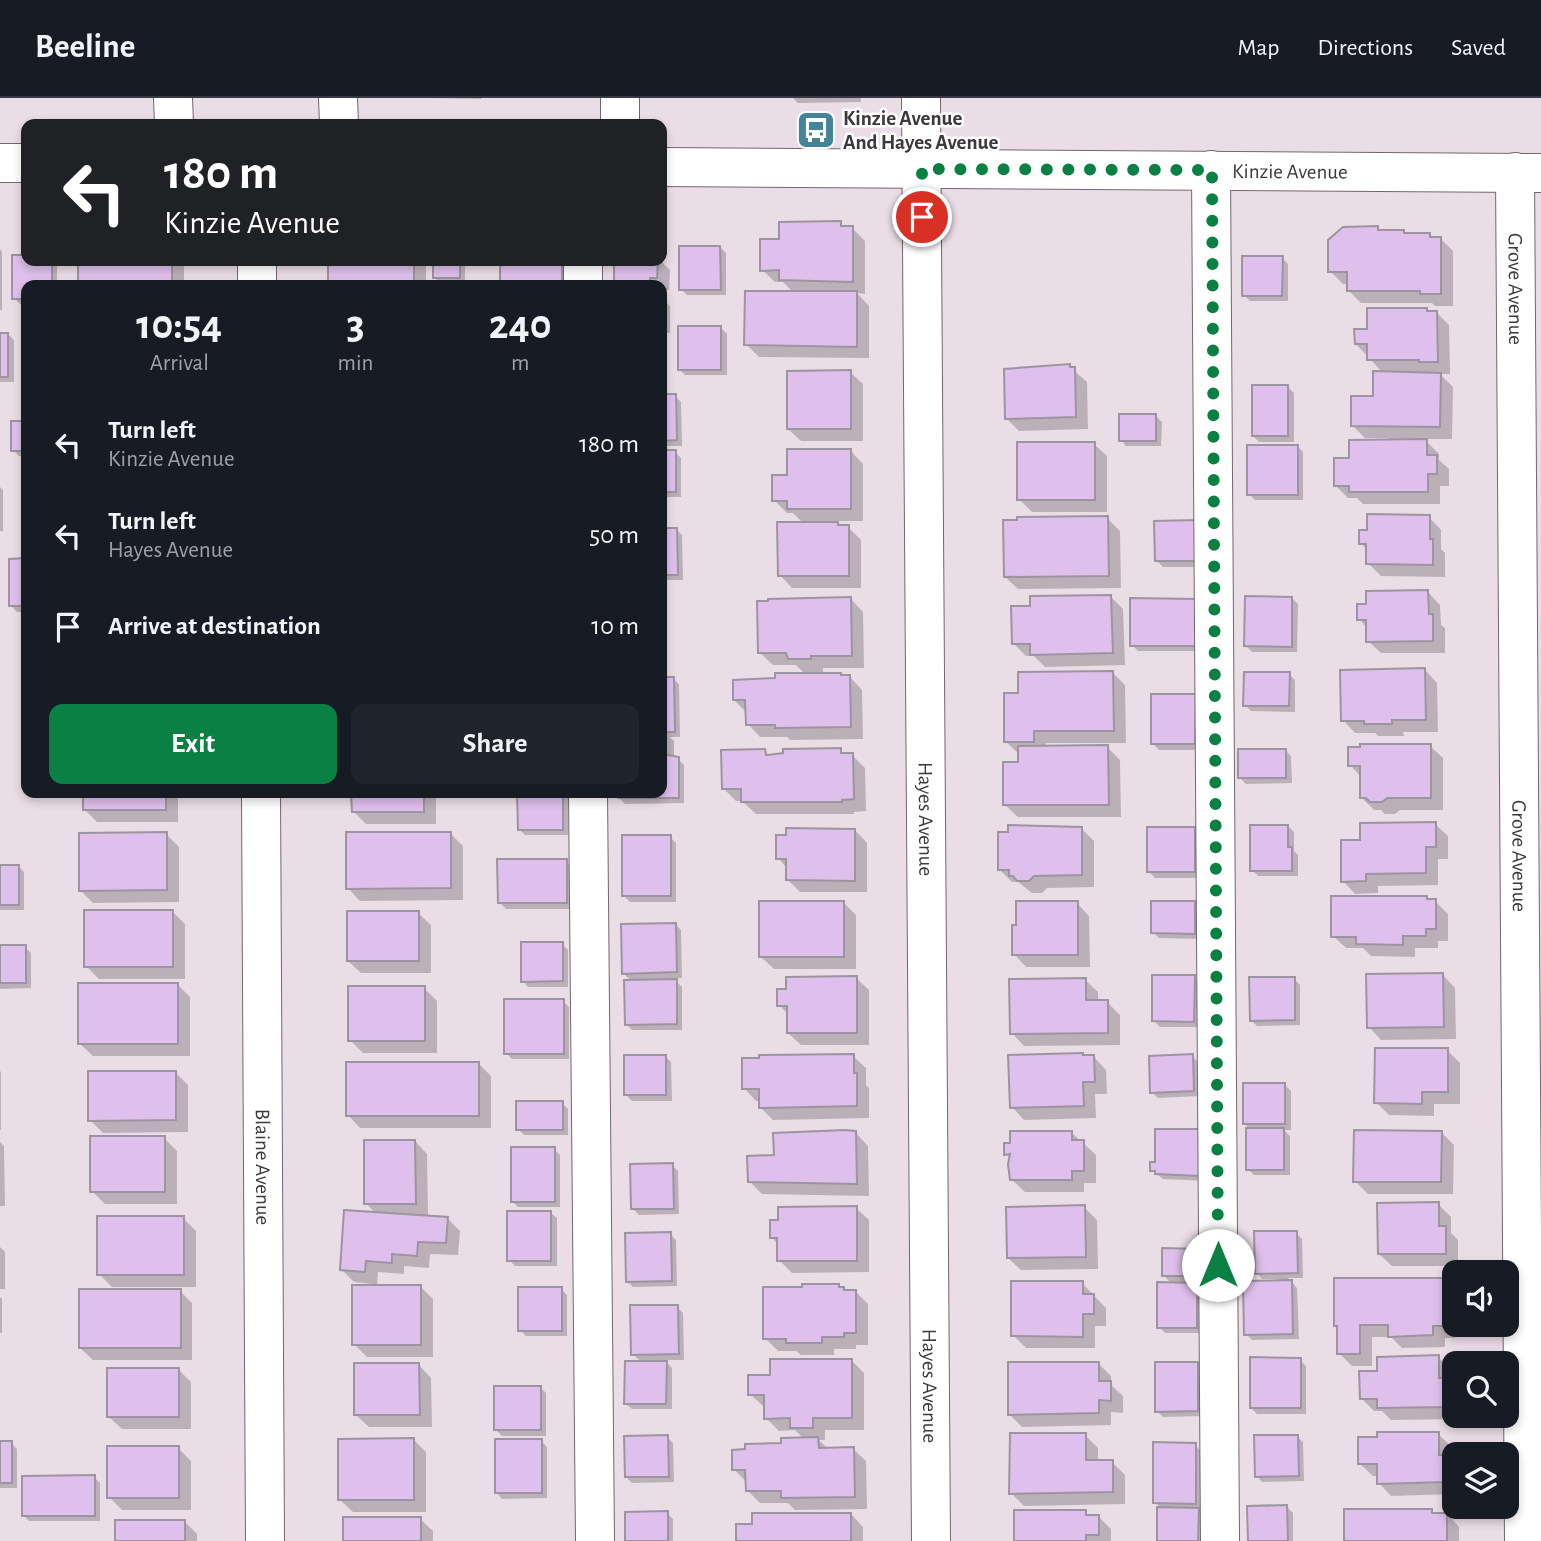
<!DOCTYPE html>
<style>
body{margin:0;font-family:"Alegreya Sans",sans-serif;background:#20242c;color:#f1f3f6;height:100vh;display:flex;flex-direction:column;font-size:26px;white-space:nowrap}
*{box-sizing:border-box;margin:0}
p{font-size:23px;color:#9ea1a6}
.icon{flex:none;width:38px;height:38px;fill:none;stroke:currentColor;stroke-width:2;stroke-linecap:round;stroke-linejoin:round}
.map{position:relative;flex:1;overflow:hidden}
.side{position:absolute;left:21px;top:182px;width:646px;height:518px;display:flex;flex-direction:column;background:#171b24;border-radius:14px;box-shadow:0 4px 10px #0003}
.side>*{flex:none}
.top-card{position:absolute;left:21px;top:21px;width:646px;height:147px;border-radius:14px;box-shadow:0 4px 10px #0003;background:#202124;color:#fff;overflow:hidden}
.tools{position:absolute;left:1442px;top:1162px;display:grid;gap:14px}
.tools a{display:grid;place-items:center;width:77px;height:77px;border-radius:14px;background:#171b24;box-shadow:0 4px 10px #0003;font-size:35px}
.pin{position:absolute;display:grid;place-items:center;width:60px;height:60px;color:#fff;margin:-30px;border:4px solid #fff;border-radius:50%;box-shadow:0 2px 7px #0007}
.me{position:absolute;width:77px;margin:-38px;rotate:0deg;stroke-linejoin:round;filter:drop-shadow(0 0 5px #0008)}
.turn{display:flex;align-items:center;gap:24px;height:147px;padding:0 28px;font-size:32px}
.turn .icon{width:91px;height:91px;stroke-width:2.5}
.turn b{display:block;font-size:49px;line-height:60px}
.eta{display:flex;justify-content:space-evenly;align-items:center;height:119px;text-align:center}
.eta b{font-size:42px;font-weight:700;line-height:49px}
.primary-button{display:flex;gap:14px;margin-top:auto;padding:14px 28px}
.primary-button a{flex:1;height:80px;border-radius:14px;background:#0b8043;color:#fff;font-size:28px;font-weight:700;line-height:80px;text-align:center}
.primary-button a+a{background:#20242c;color:#f1f3f6}
ul{padding:0;list-style:none}
li{display:flex;align-items:center;gap:21px;height:91px;padding:0 28px}
li div{flex:1}
li b{display:block;font-size:26px}
li em{font-style:normal}
header{display:flex;align-items:center;gap:42px;box-sizing:border-box;height:98px;padding:0 35px;background:#171b24;border-bottom:2px solid #363941}
header strong{font-size:33px}
nav{display:flex;gap:38px;margin-inline-start:auto;font-size:24px}
.map>svg:first-child{display:block}
.shadow{fill:#0003}
.building{fill:#dfc0ec;stroke:#9c94a0;stroke-width:2}
.lines{fill:none;stroke-linecap:round;stroke-linejoin:round}
.minor-casing{stroke:#73676f;stroke-width:40}
.minor{stroke:#fff;stroke-width:38}
.route{stroke:#0b8043;stroke-width:12;stroke-dasharray:0 21.6}
.labels{text-anchor:middle;stroke-width:5;stroke-linejoin:round;paint-order:stroke}
.poi-label{font-size:21px;font-weight:bold;fill:#3d383b;stroke:#fff;text-anchor:start}
.street-label{font-size:21px;fill:#3d383b;stroke:#fff}
</style>
<header>
<strong>Beeline</strong>
<nav><a>Map</a><a>Directions</a><a>Saved</a></nav>
</header>
<div class="map">
<svg width="1541" height="1443" viewBox="0 0 1541 1443">
<rect width="100%" height="100%" fill="#ebdde6"/>
<path class="shadow" d="M428 0H481V1Z
M793 0H861V4L798 5Z
M840 125 845 130H852L865 143V196L857 195 869 208V260L759 259 746 246 794 195 783 184H775L762 172 781 143Z
M1377 130 1381 134 1429 137 1432 140H1440L1453 153V208H1435L1432 205H1361L1349 193V186H1343L1330 173Z
M720 149 726 155V197H687L681 191Z
M0 151 2 154V212H0Z
M14 159H26V163H55L57 165V187H26V206H20L14 200Z
M1282 160 1288 166V203H1250L1244 197Z
M80 163H184V187H80Z
M330 163H426V187H332Z
M434 163H465V185H440L434 179Z
M502 163H573V187H502Z
M616 163H661L670 172 669 192H662V200L670 208V235H662V187H615Z
M1426 212 1429 214H1436L1449 227 1450 276H1440L1453 289 1452 341H1424L1439 356V362L1449 371V388H1440V406H1363L1357 400H1348L1335 387 1350 361 1389 344V340H1365L1352 327 1375 300 1383 275 1356 246 1369 233Z
M721 230 727 236V277H685L679 271Z
M0 236H8L14 242V284H0Z
M1072 271 1087 284 1088 331 1019 333 1006 320Z
M850 274 863 286V343H801L788 331Z
M1288 289 1294 295V344H1259L1253 338Z
M662 298H675L681 304 682 348H662Z
M1156 318 1162 324 1161 348H1126L1121 342Z
M13 325H26V358H19L13 352Z
M1094 346 1107 358V414H1032L1019 401Z
M1297 348 1303 354V402H1255L1249 396Z
M851 353 863 366V423H834L840 429H848L861 442V490H792L780 477 804 426 793 415H787L774 402 788 379Z
M662 354H675L681 360V399H662Z
M0 389 3 392V433H0Z
M1429 419 1441 432V451L1445 455V479L1381 478 1368 465V453L1361 445Z
M1107 420 1120 433 1121 490 1018 491 1005 479Z
M1156 424 1201 469H1163L1157 463Z
M662 431H676L682 437 683 482H662Z
M11 462H26V514H17L11 508Z
M1428 494 1440 507 1441 527 1445 530V555H1381L1368 543V531L1359 521 1368 507Z
M1110 498 1123 511 1125 567 1045 569 1034 558H1026L1014 546 1031 509Z
M1292 500 1298 506 1297 554H1252L1246 548Z
M851 501 863 514 864 570H823V577L850 579 862 592 863 641 790 642 787 639H760L748 626 747 615 734 602 777 582 806 577 796 567H773L760 555Z
M1196 502 1202 553H1138L1132 547Z
M1425 572 1437 585 1438 634H1403L1404 638H1378L1375 635H1355L1343 622Z
M1112 574 1125 587 1126 645H1046V649H1107L1120 662 1121 719H1018L1005 707 1020 666 1019 656 1006 644 1020 596Z
M1289 576 1295 582V614L1251 613 1245 607Z
M662 581H673L679 586 680 639H670L674 643V661H678L684 667V705L625 706 619 700V695H662Z
M1195 598 1200 652H1159L1153 646Z
M1430 648 1443 660V712H1400L1395 716H1385L1381 712H1374L1361 699V679L1350 667Z
M840 652 846 657H852L865 670 866 713 854 714V716H756L742 703H736L724 691 765 653 770 658Z
M1285 652 1291 658 1292 685 1246 686 1240 680Z
M84 695H178V724H97L84 711Z
M353 695H436V726H366L353 713Z
M519 695H568V737H525L519 731Z
M1435 726 1448 738V761H1438V787L1378 788V795L1355 796 1343 783 1362 744Z
M1288 728 1294 734V753L1298 757V778H1258L1252 772Z
M1081 730 1094 743V789L1047 790 1042 795H1032L1018 784H1012L999 771Z
M1194 731 1200 737V780H1155L1149 774Z
M855 732 867 745V794H800L787 781V770L778 760Z
M450 735 463 748V802L360 803 348 790Z
M166 736 179 749V804L93 805 80 792Z
M670 739 676 745V804H630L624 798Z
M566 763 572 769V811H506L500 805Z
M0 768H18L24 774V812H0Z
M1426 800 1429 803H1435L1448 816V843H1438V850H1415V859L1371 858 1363 850H1346L1333 838Z
M843 804 856 817V871H774L761 859Z
M1194 804 1200 810V841L1159 840 1153 834Z
M1077 805 1089 818 1090 869H1026L1014 856Z
M172 813 185 826V881H99L86 868Z
M418 815 431 827V875H361L348 863Z
M675 826 681 832 682 880H673L682 889V932H632L626 926 632 884 623 875Z
M562 846 568 852V889H528L523 883Z
M0 849H25L31 855V890L0 891Z
M1443 877 1455 890 1456 941 1381 942 1369 929Z
M1194 879 1200 885 1199 929H1160L1154 923Z
M856 880 869 892V947H801L788 935V916L779 907Z
M1294 881 1300 887V927L1257 928 1251 922Z
M1085 882 1098 894V904H1107L1120 917V947L1024 948 1012 935Z
M178 887 190 899V958H93L80 946Z
M424 890 437 903V955H363L350 942Z
M563 903 569 909V961H512L506 955Z
M1447 952 1460 965V1006H1434V1018L1389 1017 1376 1004Z
M665 958 671 964 672 1003H632L626 997Z
M853 958 866 970V987L869 990V1020L773 1022 760 1009V1003H756L744 990Z
M1192 958 1198 964 1199 998 1158 1000 1152 994Z
M1094 959 1106 972 1107 996H1095L1096 1020 1024 1022 1012 1009Z
M478 965 491 978V1030H360L348 1017Z
M0 973 1 974V1032H0Z
M175 974 188 987V1034L103 1035 90 1022Z
M1285 987 1291 993V1032H1284L1290 1038V1077H1254L1248 1071V1029L1244 1026Z
M562 1005 568 1011V1037H524L518 1031Z
M1157 1032 1207 1083 1163 1081 1152 1072 1157 1065Z
M784 1034 856 1035 868 1048 869 1098 762 1096 750 1084 776 1059Z
M1071 1034 1096 1057V1085H1084V1094H1025L1012 1082 1011 1061 1006 1056Z
M1441 1034 1454 1047 1453 1096H1368L1355 1083Z
M164 1040 177 1053V1106H105L92 1093Z
M415 1043 427 1056 428 1119 448 1121 460 1133 458 1157 430 1156 429 1170 404 1168V1176L378 1174 377 1188H420L433 1201V1259H367L354 1246 372 1186 354 1184 342 1172 376 1116 366 1105Z
M0 1044 4 1048 5 1108H0Z
M554 1051 560 1057V1109H518L512 1103Z
M672 1067 678 1073 679 1116 639 1117 633 1111Z
M1438 1106 1451 1119V1135L1458 1142V1168H1392L1379 1156Z
M1084 1109 1097 1122 1098 1171 1021 1172 1008 1160Z
M856 1110 869 1122V1174L792 1175 779 1162V1147L772 1140Z
M551 1115 557 1120V1168H515L509 1162Z
M183 1120 196 1133V1189H112L99 1176Z
M1296 1135 1302 1141 1303 1180H1288L1297 1190 1299 1241 1252 1242 1246 1236 1278 1184V1181H1262L1257 1175Z
M670 1136 676 1142 677 1188 633 1189 627 1183Z
M0 1149 5 1154V1191H0Z
M1200 1152 1206 1184H1194L1202 1192V1235H1165L1159 1229 1172 1186 1164 1178Z
M1442 1182 1454 1194 1455 1240H1445V1249L1402 1250 1391 1239H1372V1268H1352L1339 1255V1230L1336 1227Z
M1082 1185 1106 1210V1228H1095V1250H1026L1013 1237Z
M838 1188 846 1193H855L868 1206V1247H856V1251H834V1257H801L796 1253H778L765 1240Z
M561 1191 567 1197V1238H526L520 1232Z
M180 1193 192 1205V1262H93L80 1250Z
M0 1199 2 1201V1235H0Z
M677 1209 683 1215 684 1262H664L672 1270V1311H632L626 1306 641 1264 633 1256Z
M1438 1259 1451 1272V1288L1454 1291V1318H1458V1321L1391 1322 1382 1313H1374L1361 1300 1379 1275Z
M851 1262 864 1275V1332H825V1342H819L828 1351H853L866 1363 867 1411 795 1412 788 1405H760L748 1393 747 1385 734 1371 783 1347 804 1341 795 1332 779 1333 766 1320V1308H763L750 1296 772 1278Z
M1300 1262 1306 1268V1316H1257L1251 1310Z
M1099 1266 1111 1278V1287L1123 1298V1315L1111 1314V1327L1022 1329 1009 1316Z
M1197 1266 1203 1272V1318L1163 1319 1157 1313Z
M419 1267 431 1280 432 1329H369L356 1317Z
M178 1271 191 1284V1331H122L109 1319Z
M540 1289 546 1295V1338H502L496 1332Z
M1438 1336 1451 1348V1364L1454 1368V1396L1391 1398 1379 1385V1378H1373L1360 1366Z
M1085 1337 1098 1350V1364H1112L1125 1377V1406L1024 1408 1011 1395Z
M1297 1338 1303 1344 1304 1383 1262 1384 1257 1378Z
M667 1339 673 1345 674 1384 632 1385 626 1379Z
M414 1342 426 1354V1414H353L340 1402Z
M541 1343 547 1349V1400L502 1401 497 1395Z
M0 1345H11L17 1351V1390H0Z
M1195 1347 1201 1353V1411H1197L1204 1418V1443H1158L1161 1411 1155 1404Z
M178 1350 191 1363V1412H122L109 1399Z
M94 1379 100 1385V1423H29L23 1417Z
M1287 1409 1293 1415V1443H1250Z
M1431 1412 1435 1416H1447L1459 1429V1443H1346Z
M1085 1414 1090 1418H1098L1111 1431V1443H1015Z
M667 1415 673 1421V1443H627Z
M851 1416 863 1429V1443H737Z
M420 1421 433 1433V1443H345Z
M184 1423 197 1436V1443H117Z"/>
<path class="building" d="M841 123V128H853V184L779 182V172L760 173V141H779V124Z
M1378 128V132H1404V135H1430V139H1441V196H1420V193H1347V174H1328V142L1343 129Z
M679 148H720L721 192H679Z
M12 157H26V163H52V187H26V201H12Z
M1242 158H1283L1282 198H1242Z
M78 163H172V187H78Z
M328 163H414V186H328Z
M433 163H460V180H433Z
M500 163H562V187H500Z
M614 163H658L657 180H650V187H614Z
M745 193H857V249L744 247Z
M1367 210H1427V213H1437L1438 264H1419V262H1367V246H1355L1354 231H1367Z
M678 228H721V272H678Z
M0 235H8V279H0Z
M1070 266V269H1075L1076 319 1005 321 1004 271Z
M851 272V331H787V273Z
M1373 273 1441 275 1440 329 1351 328V298H1373Z
M1252 287H1288V338H1252Z
M662 296H676L677 342 662 343Z
M1119 316H1156V343H1119Z
M11 323H26V353H11Z
M1427 341V357H1437V376H1428V394H1349V388H1334V360H1349V342Z
M1017 344H1095V402H1017Z
M1247 347H1298V397H1247Z
M787 351H851V411H787V403H772V377H787Z
M662 352H676V394H662Z
M1367 416 1430 417V441H1433V467L1366 466V446H1359V432H1367Z
M1108 418 1109 478 1004 479 1003 422H1017V419Z
M1196 422V463H1155L1154 423Z
M777 424H838V427H849V478H778Z
M662 430H677L678 477H662Z
M26 460V508H9V461Z
M1428 492 1429 516H1433V543L1366 544V522H1357V506H1366V493Z
M1111 497 1113 555 1030 557V546H1012L1011 508H1030V498Z
M1245 498 1292 499V549L1244 548Z
M851 499 852 558H811V561H788L786 555H758L757 503H768V501Z
M1130 500 1197 501V548H1130Z
M1425 570 1426 622H1392V626H1364V623H1341L1340 572Z
M1113 573 1114 633H1034V644H1004V595H1018V574Z
M1244 574H1290L1289 608H1243Z
M775 575H841V577H850L851 629 775 630V627H746L745 602H733V582L775 580Z
M662 579H674L675 634H662Z
M24 587H26V656H24Z
M1151 596H1196L1195 646H1151Z
M1360 646H1431V700H1387L1382 704H1370L1366 700H1360V668H1348V649H1360Z
M1108 647 1109 707H1003V664H1018V648Z
M841 650V655H853L854 701 842 702V704H741V691H722L721 652 765 651 766 657H768L783 655V651Z
M1238 651H1286V680H1238Z
M662 656 679 659V700H618V695H662Z
M83 695H166V712H83Z
M351 695H424V714H352Z
M517 695H563V732H518Z
M1436 724V749H1426V775L1366 776V783L1341 784V742H1360V725Z
M1008 727 1082 729V777L1034 778 1029 783H1017L1013 778H1009V772H998V734H1008Z
M1250 727H1288V749H1292V773H1250Z
M1147 729H1195V774H1147Z
M786 730 855 731V783L786 782V761H776V737H786Z
M167 734V792L79 793V735Z
M346 734H451V790L346 791Z
M622 737H671V798H622Z
M497 761H567V805H498Z
M0 767H19V807H0Z
M1331 798H1427V801H1436V831H1426V838H1403V847L1356 846V839H1331Z
M759 803H844V859H759Z
M1016 803H1078V857H1012V827H1016Z
M1151 803H1195V836L1151 835Z
M84 812H173V869H84Z
M347 813H419V863H347Z
M676 825 677 874 622 876 621 826Z
M521 844H563V883L521 884Z
M0 847H26V885H0Z
M1443 875 1444 929 1367 930 1366 876Z
M1152 877H1195L1194 924 1152 923Z
M857 878V935H787V908H777V891H786V879Z
M1249 879H1295V922L1250 923Z
M1086 880V902H1108V935L1010 936 1009 881Z
M677 881V926L625 927 624 882Z
M78 885H178V946H78Z
M348 888H425V943H348Z
M504 901H564V956H504Z
M1375 950H1448V994H1422V1006L1374 1005Z
M1083 955V957H1094L1095 984H1083L1084 1008 1010 1010 1008 957Z
M854 956V975H857V1008L759 1010V991H742V960H759V957Z
M1193 956 1194 993 1150 995 1149 958Z
M624 957H666V997H624Z
M346 964H479V1018H346Z
M88 973H176V1022L88 1023Z
M1243 985H1285V1026H1243Z
M516 1003H563V1032H516Z
M1246 1030H1284V1072H1246Z
M1155 1031H1202L1201 1078 1155 1076V1073H1150V1064H1155Z
M845 1032 856 1033 857 1086 748 1084 747 1058 774 1057 773 1035Z
M1354 1032 1442 1033 1441 1084H1353Z
M1010 1033H1072V1042H1084V1073H1072V1082H1010L1008 1066 1010 1056 1004 1057V1045H1010Z
M90 1038H165V1094H90Z
M364 1042H415L416 1106H364Z
M511 1049H555V1104H511Z
M673 1065 674 1111H631L630 1066Z
M1439 1104V1128H1446V1156H1378L1377 1105Z
M1085 1107 1086 1159 1007 1160 1006 1109Z
M857 1108V1163H777V1140H770V1122H778V1109Z
M344 1112 448 1119 446 1145 418 1144 417 1158 392 1156V1165L366 1163 365 1174 340 1172Z
M507 1113H551V1163H507Z
M97 1118H184V1177H97Z
M1254 1133H1297L1298 1175 1255 1176Z
M671 1134 672 1183 626 1184 625 1135Z
M1162 1150 1200 1151V1178H1162Z
M1334 1180H1443V1228H1433V1237L1388 1239V1227H1360V1256H1337V1228H1334Z
M1292 1182 1293 1236 1244 1237 1243 1183Z
M1011 1183H1083V1196H1094V1216H1083V1239L1011 1238Z
M1157 1184 1197 1185V1230H1157Z
M802 1186H839V1189H844V1192H856V1235H844V1239H822V1245H786V1241H763V1189H802Z
M352 1187H421V1247H352Z
M518 1189H562V1233H518Z
M79 1191H181V1250H79Z
M630 1207H678L679 1256 631 1257Z
M1439 1257V1280H1446V1309L1377 1310V1301H1360L1359 1273H1377V1259Z
M1250 1259 1301 1260V1310H1250Z
M770 1261H852V1320H813V1330H790V1320L764 1321V1297H748V1277H770Z
M625 1263H667L666 1306H624Z
M1008 1264H1099V1283H1111V1303L1099 1302V1315L1008 1317Z
M1155 1264H1198V1313L1155 1314Z
M354 1265H419L420 1317H354Z
M107 1270H179V1319H107Z
M494 1288H541V1332H494Z
M1377 1334H1439V1357H1446V1384L1377 1386V1366H1358V1339H1377Z
M1010 1335H1086V1362H1113V1394L1009 1396Z
M668 1337 669 1379H625L624 1338Z
M1254 1337H1298L1299 1378 1255 1379Z
M818 1339 819 1350 854 1349 855 1399 781 1400V1393H746L745 1372H732V1352L745 1351V1346L781 1345V1340Z
M414 1340V1402H338V1341Z
M495 1341H542V1395H495Z
M0 1343H12V1385H0Z
M1153 1344 1196 1345V1406L1153 1405Z
M107 1348H179V1400H107Z
M95 1377V1418H22V1378Z
M1287 1407 1288 1443H1248L1247 1408Z
M1157 1409 1199 1410 1198 1443H1157Z
M1344 1411H1432V1415H1447V1443H1344Z
M1014 1412H1086V1417H1099V1437H1086V1443H1014Z
M668 1413V1443H625V1414Z
M752 1415H851V1443H736V1426H752Z
M343 1419H421V1443H343Z
M115 1422H185V1443H115Z"/>
<g class="lines">
<g class="minor-casing">
<g id="minor">
<path d="M173 0 174 26"/>
<path d="M338 0 339 26"/>
<path d="M620 0V26"/>
<path id="s1" d="M921 0 931 1443"/>
<path d="M0 65H26"/>
<path id="s2" d="M662 69 1539 75"/>
<path d="M1211 72 1220 1443"/>
<path id="s3" d="M1515 74 1524 1443"/>
<path d="M257 163V187"/>
<path d="M583 163V187"/>
<path id="s4" d="M261 695 265 1443"/>
<path d="M588 695 595 1443"/>
</g>
</g>
<use href="#minor" class="minor"/>
</g>
<g class="lines">
<path class="route" d="M922 119V71L1212 72 1218 1167"/>
</g>
<defs>
<g id="bus-square" transform="scale(2.0125)"><rect x="-9" y="-9" width="18" height="18" rx="4" fill="#448498" stroke="#fff"/><path d="M-5-6H5V4H4V6H2V4H-2V6H-4V4H-5ZM-3.5-4V0h7V-4ZM-3.5 1.2v1.5H-2V1.2ZM2 1.2v1.5H3.5V1.2Z" fill="#fff"/></g>
</defs>
<g fill-rule="evenodd">
<use href="#bus-square" x="816" y="32"/>
</g>
<g class="labels">
<g class="poi-label">
<text x="843" y="27">Kinzie Avenue<tspan x="843" dy="24">And Hayes Avenue</tspan></text>
</g>
<g class="street-label">
<text dy="7" stroke="none"><textPath href="#s2" startOffset="628">Kinzie Avenue</textPath></text>
<text dy="7" stroke="none"><textPath href="#s3" startOffset="117">Grove Avenue</textPath></text>
<text dy="7" stroke="none"><textPath href="#s1" startOffset="721">Hayes Avenue</textPath></text>
<text dy="7" stroke="none"><textPath href="#s3" startOffset="684">Grove Avenue</textPath></text>
<text dy="7" stroke="none"><textPath href="#s4" startOffset="374">Blaine Avenue</textPath></text>
<text dy="7" stroke="none"><textPath href="#s1" startOffset="1288">Hayes Avenue</textPath></text>
</g>
</g>
</svg>
<div class="tools">
<a><svg class="icon" aria-label="sound" viewBox="0 0 24 24"><path d="M4 9h4l5-4v14l-5-4H4zM17 9q2 3 0 6"/></svg></a>
<a><svg class="icon" aria-label="search" viewBox="0 0 24 24"><circle cx="10" cy="10" r="6"/><path d="M15 15l6 6"/></svg></a>
<a><svg class="icon" aria-label="layers" viewBox="0 0 24 24"><path d="M12 4l9 5-9 5-9-5zM3 14l9 5 9-5"/></svg></a>
</div>
<div class="pin" style="left:922px;top:119px;background:#d93025"><svg class="icon" aria-label="arrive" viewBox="0 0 24 24"><path d="M6 21V4h12l-3 4 3 4H6"/></svg></div>
<svg class="me" style="left:1218px;top:1167px" viewBox="-20 -20 40 40"><circle r="19" fill="#fff"/><path d="M0-13L10 11 0 6-10 11z" fill="#0b8043"/></svg>
<div class="top-card">
<div class="turn"><svg class="icon" aria-label="left" viewBox="0 0 24 24"><path d="M17 20v-9H6M10 6l-5 5 5 5"/></svg><div><b>180 m</b>Kinzie Avenue</div></div>
</div>
<section class="side">
<div class="eta">
<div><b>10:54</b><p>Arrival</p></div>
<div><b>3</b><p>min</p></div>
<div><b>240</b><p>m</p></div>
</div>
<ul>
<li><svg class="icon" aria-label="left" viewBox="0 0 24 24"><path d="M17 20v-9H6M10 6l-5 5 5 5"/></svg><div><b>Turn left</b><p>Kinzie Avenue</p></div><em>180 m</em></li>
<li><svg class="icon" aria-label="left" viewBox="0 0 24 24"><path d="M17 20v-9H6M10 6l-5 5 5 5"/></svg><div><b>Turn left</b><p>Hayes Avenue</p></div><em>50 m</em></li>
<li><svg class="icon" aria-label="arrive" viewBox="0 0 24 24"><path d="M6 21V4h12l-3 4 3 4H6"/></svg><div><b>Arrive at destination</b></div><em>10 m</em></li>
</ul>
<div class="primary-button"><a>Exit</a><a>Share</a></div>
</section>
</div>
